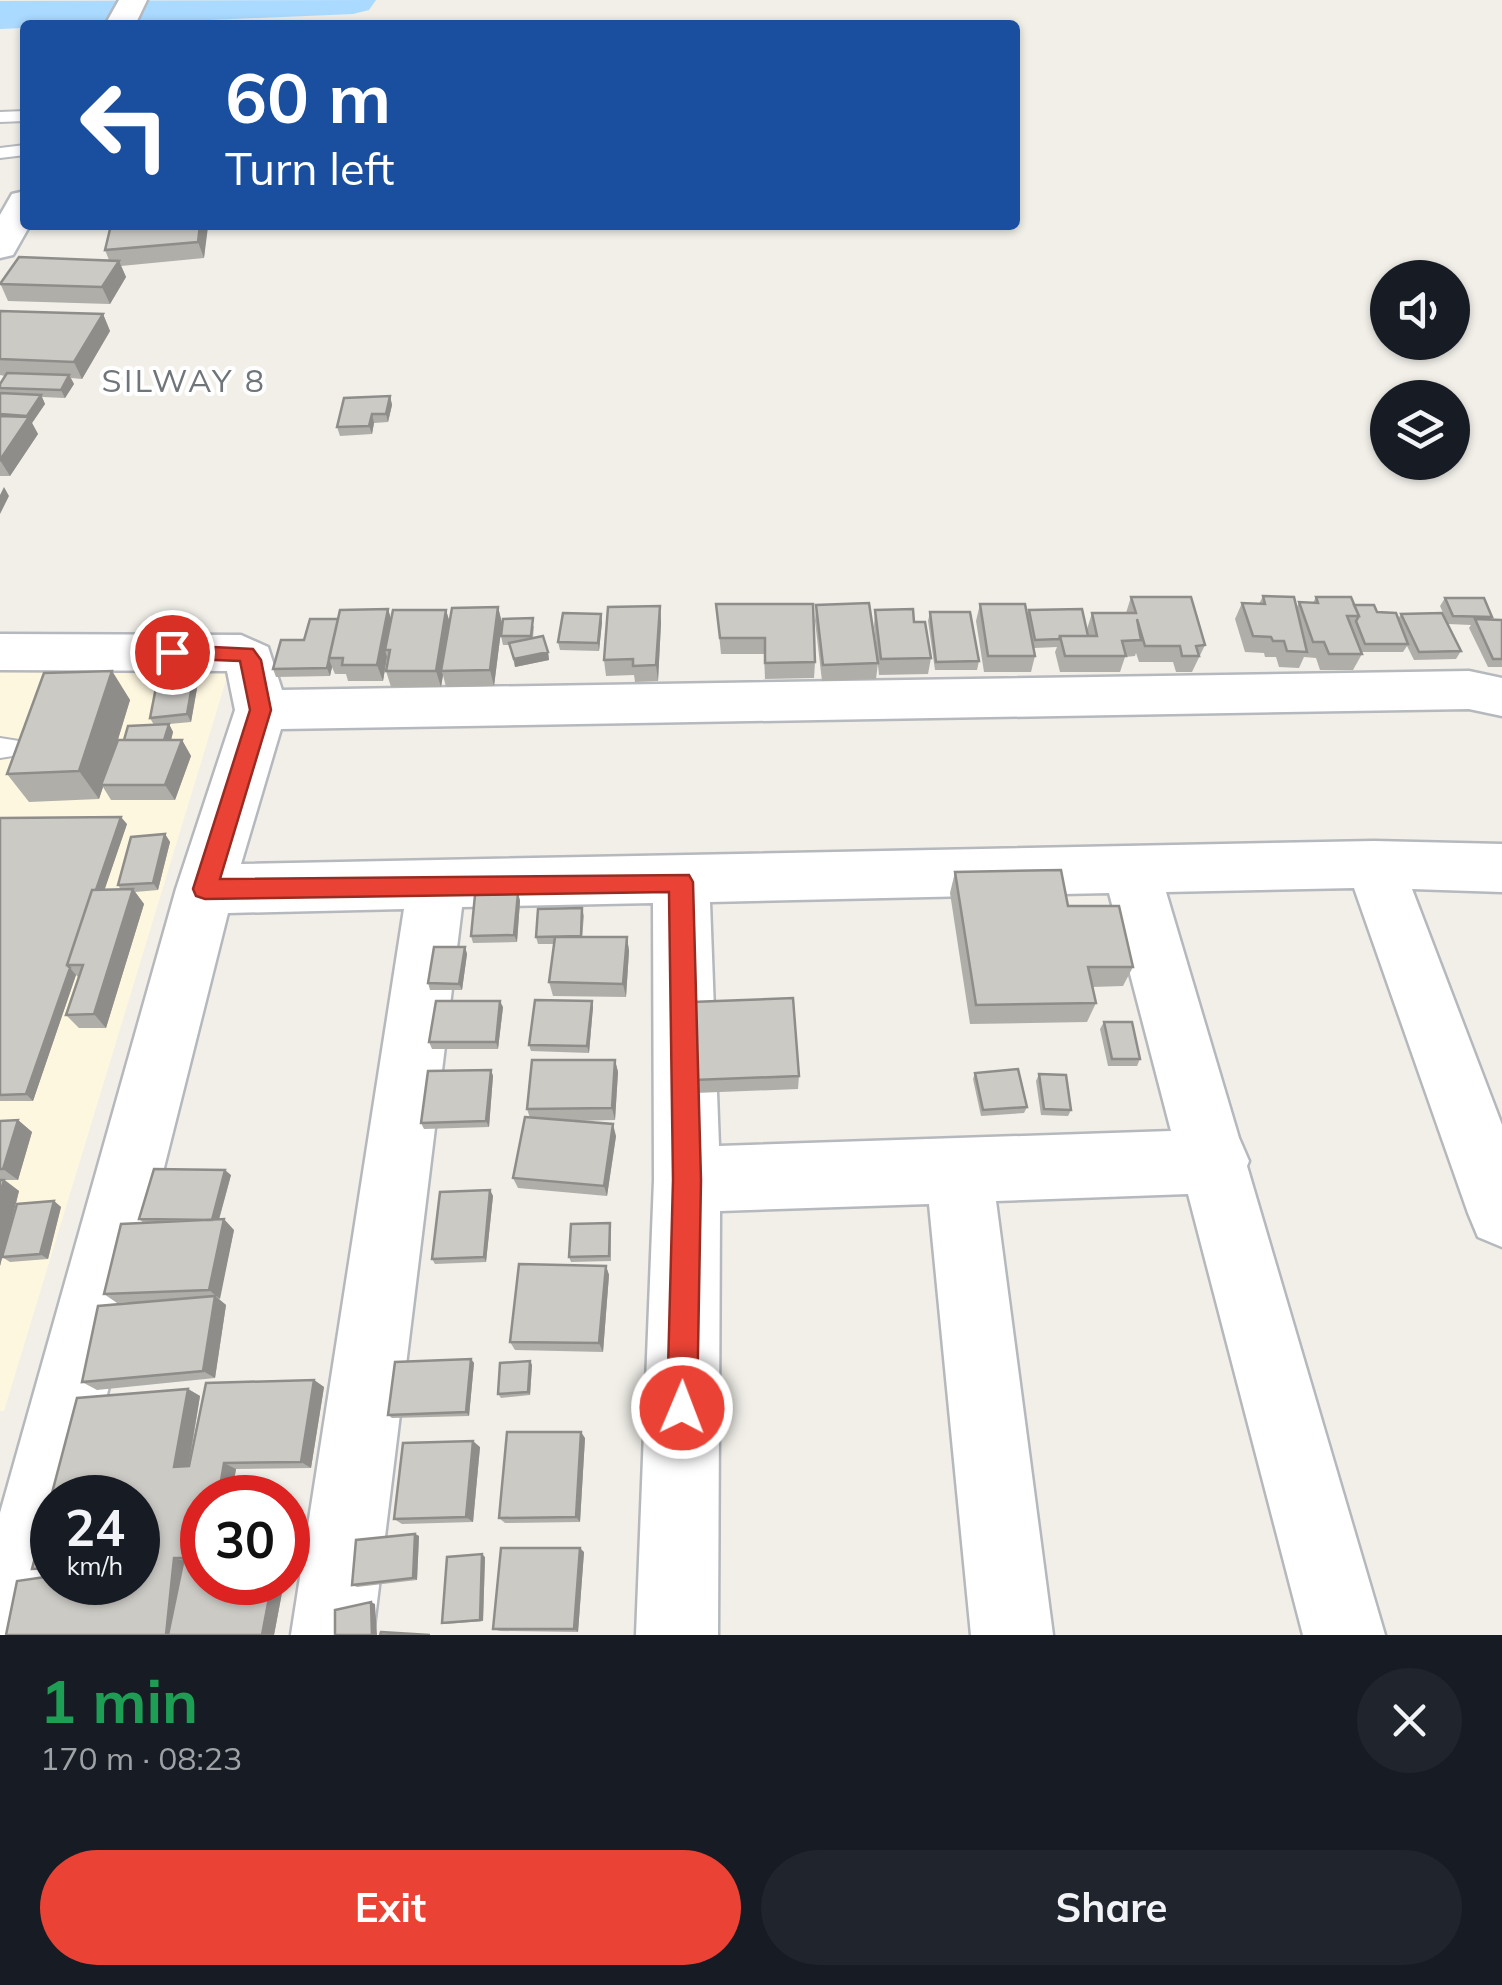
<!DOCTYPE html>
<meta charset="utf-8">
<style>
body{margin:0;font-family:Mulish,sans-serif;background:#20242c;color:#f1f3f6;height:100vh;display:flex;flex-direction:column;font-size:38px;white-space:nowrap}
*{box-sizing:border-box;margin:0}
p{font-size:32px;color:#9ea1a6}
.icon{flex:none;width:55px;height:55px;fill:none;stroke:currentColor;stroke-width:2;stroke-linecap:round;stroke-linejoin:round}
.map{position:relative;height:1635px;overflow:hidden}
.panel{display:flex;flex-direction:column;background:#171b24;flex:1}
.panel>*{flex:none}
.hud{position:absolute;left:20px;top:20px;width:1000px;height:210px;border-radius:10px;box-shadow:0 2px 8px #0004;background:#1a4fa0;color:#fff;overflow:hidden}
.tools{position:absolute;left:1370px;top:260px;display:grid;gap:20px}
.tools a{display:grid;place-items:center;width:100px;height:100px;border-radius:50%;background:#171b24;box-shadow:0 2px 8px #0004;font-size:50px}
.speed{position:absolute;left:30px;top:1475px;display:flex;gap:20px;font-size:50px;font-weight:700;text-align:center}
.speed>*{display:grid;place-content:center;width:130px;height:130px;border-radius:50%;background:#171b24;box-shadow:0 2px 8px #0004;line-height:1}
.speed small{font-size:25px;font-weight:400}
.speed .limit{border:15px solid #d22;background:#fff;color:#111}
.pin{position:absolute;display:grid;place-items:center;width:85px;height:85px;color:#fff;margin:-42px;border:5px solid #fff;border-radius:50%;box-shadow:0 2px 10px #0007}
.me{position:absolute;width:110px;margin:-55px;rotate:1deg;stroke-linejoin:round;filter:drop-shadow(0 0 8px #0008)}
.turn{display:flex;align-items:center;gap:35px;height:210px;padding:0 40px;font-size:45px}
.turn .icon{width:130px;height:130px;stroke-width:2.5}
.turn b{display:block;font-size:70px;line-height:85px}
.round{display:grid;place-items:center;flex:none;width:105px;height:105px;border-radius:52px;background:#20242c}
.head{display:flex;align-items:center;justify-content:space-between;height:170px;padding:0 40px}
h1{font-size:60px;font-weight:700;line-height:75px;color:#1e9e55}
.action{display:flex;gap:20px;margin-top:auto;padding:20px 40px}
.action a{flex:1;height:115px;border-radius:60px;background:#ea4335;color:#fff;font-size:40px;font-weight:700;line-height:115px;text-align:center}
.action a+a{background:#20242c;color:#f1f3f6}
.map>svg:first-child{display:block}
.commercial{fill:#fef7e0}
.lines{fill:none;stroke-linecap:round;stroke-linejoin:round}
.river{fill:#aadaff;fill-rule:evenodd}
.lane-casing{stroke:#b5b8bc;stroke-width:4}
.street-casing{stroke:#b5b8bc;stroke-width:5}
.secondary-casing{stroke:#b6babf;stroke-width:5}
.lane{fill:#fff;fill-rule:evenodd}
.street{fill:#fff;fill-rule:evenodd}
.secondary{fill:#fff;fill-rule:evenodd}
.wall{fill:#afaea9}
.shaded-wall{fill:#8f8d8a}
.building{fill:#cccac5;stroke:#8f8d8a;stroke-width:2.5}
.route{fill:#ea4335;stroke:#982c22;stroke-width:2.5}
.labels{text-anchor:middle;stroke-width:8;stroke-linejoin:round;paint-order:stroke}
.far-quarter-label{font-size:32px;letter-spacing:2.5px;fill:#70757a;stroke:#fff}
</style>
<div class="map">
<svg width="1502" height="1635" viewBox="0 0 1502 1635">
<rect width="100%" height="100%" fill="#f1efe8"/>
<path class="commercial" d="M230 667 4 1411H0V670Z"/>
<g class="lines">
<path class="river" d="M376 0 369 10 353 14 0 29V1Z"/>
<g class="lane-casing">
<path id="lane" d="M25 111V121L0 122V112Z
M25 145V155L0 158V148Z
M0 738 19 741 23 748 19 755 0 758Z"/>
</g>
<g class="street-casing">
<path id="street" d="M0 634 241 635 268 647 282 690 1469 671 1502 678V716L1469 709 281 729 241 864 1374 841 1502 844V892L1412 889 1502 1125V1247L1478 1237 1468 1213 1354 888 1166 892 1239 1138 1249 1161 1247 1166 1385 1635H1303L1188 1194 996 1201 1053 1635H971L929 1204 720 1211 718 1635H636L654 1180 653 903 462 907 373 1635H291L404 909 228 913 81 1498H52V1582H60L47 1635H0V1513L176 889 235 710 227 671 0 670ZM1109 893 1171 1131 719 1146 710 902Z"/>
</g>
<g class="secondary-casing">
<path id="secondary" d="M119 0H147L135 25H105Z
M25 191V225H30L13 255 0 258V215L12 194Z"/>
</g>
<use href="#lane" class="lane"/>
<use href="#street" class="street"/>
<use href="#secondary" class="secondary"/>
</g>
<path class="wall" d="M111 225H207L204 258 121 266 126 277 110 304 8 301 0 283 109 260 105 250Z
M0 311 103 314 110 331 82 379 71 378 74 384 65 398 42 397 45 404 32 423 38 434 10 476H0V384L5 376 0 375Z
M390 396 392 405 388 422 374 423 372 434 340 436 337 427Z
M1263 596 1297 607 1299 602 1313 603 1316 597 1354 605 1398 619 1401 614 1461 651 1456 659 1414 660 1407 646 1403 652H1361L1362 654 1353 670H1320L1316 658 1304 657 1299 668 1279 667 1276 657H1265L1264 653 1245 652 1235 619 1242 603 1259 604Z
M1131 597 1205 645 1192 672H1176L1173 662H1139L1136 653 1135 656 1125 657 1120 672H1060L1055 652 1057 647 1034 648 1035 656 1031 672H984L976 621 980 604 1027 616 1029 610 1087 629 1092 613H1126Z
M1445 598 1492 617 1491 620H1502V667H1488L1469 628 1471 625 1448 624 1440 606Z
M716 604 815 662 814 678 765 679 764 654H721Z
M816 605 878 663 876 679 822 681 815 621Z
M660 606 661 623 658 681 635 682 634 675 606 676 604 660Z
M498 607 502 623 494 686 446 687 443 675 441 687H391L386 671 387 657 383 681H348L346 674H335L332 667 330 676 276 677 273 669 304 640 338 619 388 609 391 619 446 610 449 622Z
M875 610 914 622 931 658 928 674 879 675 874 626Z
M930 612 979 661 977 670H935L928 621Z
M602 622 599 651 560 650 558 642Z
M534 626 533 638 548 652 549 660 515 667 510 645H503L501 636Z
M195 669 199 677 191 722 169 724 173 732 171 740H182L191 756 175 800H111L103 787 99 799 29 802 7 774 112 671 130 700 116 746 124 740 154 725 150 718Z
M0 818 127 824 104 890H121L118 885 165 834 170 842 158 890 135 892 144 904 106 1028H79L66 1015 78 977 76 975 33 1101H0Z
M955 872 1068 906 1133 967 1123 986 1092 987 1096 1003 1087 1022 970 1024 950 893Z
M518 893 520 901 517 942 473 943 471 936Z
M582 908 584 916 582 937H627L629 951 626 997 553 996 549 982 554 944H538L536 937Z
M465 947 467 954 462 990H430L428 983Z
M503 1007 498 1049H432L429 1042Z
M593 1007 589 1053 531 1051 529 1045Z
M1104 1022 1140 1059 1137 1066H1108L1100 1029Z
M615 1060 618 1072 615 1120 571 1121 616 1136 607 1196 518 1188 513 1178 530 1118 527 1109Z
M491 1070 493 1076 489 1127 424 1129 421 1123Z
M975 1073 1027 1107 1024 1113 981 1116 973 1079Z
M1039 1074 1071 1110 1068 1116 1041 1115 1036 1081Z
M799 1076 798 1089 695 1093 694 1080Z
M18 1120 32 1132 18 1180H5L19 1191 0 1266V1121Z
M231 1175 219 1220 234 1230 219 1299 226 1305 215 1378 97 1390 82 1382 141 1302 117 1303 104 1294 144 1223 139 1219Z
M490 1190 493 1196 486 1262 435 1264 432 1259Z
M54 1201 61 1207 48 1259 10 1262 2 1257Z
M611 1228V1261L571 1262 569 1257Z
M606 1266 609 1275 603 1352 515 1350 510 1342Z
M471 1359 474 1363 469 1416 392 1418 388 1415Z
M530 1361 532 1365 530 1395 501 1398 498 1394Z
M314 1380 324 1387 311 1468 236 1469 231 1498H202V1582H284L274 1635H6L17 1581 52 1576V1582H138V1498H52V1573L32 1569 77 1398 188 1389 200 1396 189 1466 206 1383Z
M585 1438 580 1522 505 1523 499 1518Z
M480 1447 473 1522 402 1524 394 1519Z
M415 1534 419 1536 417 1580 357 1587 352 1585Z
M584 1552 578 1632 500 1631 493 1629Z
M485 1557 483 1621 446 1624 442 1623Z"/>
<path class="shaded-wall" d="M200 225H207L208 227 204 258 198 242Z
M119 261 126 277 110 304 102 287Z
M103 314 110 331 82 379 74 362Z
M69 375 74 384 65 398 61 390Z
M41 395 45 404 32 423 38 434 10 476 0 460Z
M390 396 392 405 388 422 386 414Z
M372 414 374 423 372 434 369 426Z
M4 487 9 496 0 514V495Z
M660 606 661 623 658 681 656 665Z
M498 607 502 623 494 686 490 670Z
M388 609 393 626 385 650 387 657 383 681 377 665Z
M446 610 451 626 441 671 443 675 441 687 436 671Z
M601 614 602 622 599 651 598 643Z
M548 652 549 660 515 667 514 659Z
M329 659 332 667 330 676 327 668Z
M195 669 199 677 191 722 187 714Z
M112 671 130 700 104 785H101L103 787 99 799 79 771Z
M169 724 173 732 168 752 163 744Z
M182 740 191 756 175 800 165 785Z
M121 817 127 824 79 965H71Z
M165 834 170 842 158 890 153 883Z
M133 889 144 904 106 1028 94 1014Z
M518 893 520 901 517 942 514 935Z
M627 937 629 951 626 997 623 984Z
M465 947 467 954 462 990 459 984Z
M70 968 76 975 33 1101 26 1094Z
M500 1001 503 1007 498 1049 496 1042Z
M592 1001 593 1007 589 1053 587 1046Z
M615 1060 618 1072 615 1120 612 1108Z
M491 1070 493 1076 489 1127 486 1121Z
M18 1120 32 1132 18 1180 3 1169Z
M613 1124 616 1136 607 1196 604 1186Z
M225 1170 231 1175 217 1226 212 1221Z
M4 1180 19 1191 0 1266V1196Z
M490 1190 493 1196 486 1262 484 1257Z
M54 1201 61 1207 48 1259 40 1254Z
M224 1219 234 1230 220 1299 209 1290Z
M606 1266 609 1275 603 1352 599 1343Z
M215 1296 226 1305 215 1378 203 1371Z
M471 1359 474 1363 469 1416 466 1412Z
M530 1361 532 1365 530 1395 528 1392Z
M314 1380 324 1387 311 1468 301 1462Z
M188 1389 200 1396 187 1473 174 1467Z
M581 1432 585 1438 580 1522 576 1517Z
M473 1441 480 1447 473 1522 466 1517Z
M224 1463 236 1469 231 1498H218Z
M415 1534 419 1536 417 1580 413 1578Z
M580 1548 584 1552 578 1632 574 1629Z
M482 1554 485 1557 483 1621 480 1620Z
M174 1558 187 1562 180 1635H166Z
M272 1582H284L274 1635H262Z
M371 1602 375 1604 377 1635H372Z"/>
<path class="building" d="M111 225H200L198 242 105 250Z
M19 257 119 261 102 287 0 284Z
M0 311 103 314 74 362 0 359Z
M7 373 69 375 61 390 0 388V384Z
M0 393 41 395 27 416 0 414Z
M390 396 386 414H372L369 426 337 427 344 398Z
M0 416 29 417 0 460Z
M1263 596 1294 597 1307 652 1287 651 1284 641H1273L1271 637 1253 636 1242 603 1265 604Z
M1131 597H1191L1205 645 1196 646 1199 656H1182L1180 646H1145L1137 619 1141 640 1122 641 1126 656H1065L1060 636H1097L1092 613H1136Z
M1316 597H1351L1359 616H1347L1362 654H1329L1324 642H1313L1299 602 1318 603Z
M1445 598H1484L1492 617 1453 616Z
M869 603 878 663 823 665 816 605Z
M716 604H813L815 662 765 663V638H720Z
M980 604H1025L1035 656H988Z
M1354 605H1374L1377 612 1396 613 1408 644H1365L1356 621 1359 616Z
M660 606 656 665 633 666V659L604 660 608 607Z
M498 607 490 670 441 671 452 608Z
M388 609 377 665H342L343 658H329L340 610Z
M913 609 914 622H925L931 658 881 659 875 610Z
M1082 609 1088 636H1060L1059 639 1035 640 1029 610Z
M393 610H446L436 671H386L390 650H385Z
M930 612H970L979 661 936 662Z
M563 613 601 614 598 643 558 642Z
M1442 613 1461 651 1419 652 1401 614Z
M533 618 531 636H501L503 619Z
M310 619H338L327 668 273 669 281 640H304Z
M1475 619 1502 620V659H1493Z
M543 636 548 652 514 659 509 643Z
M195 669 187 714 150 718 159 672Z
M112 671 79 771 7 774 44 673Z
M169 724 164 740H124L128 726Z
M118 740H182L165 785H101Z
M121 817 96 890H92L67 965 70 968 26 1094 0 1095V818Z
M165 834 153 883 118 885 131 837Z
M1061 870 1068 906H1119L1133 967H1088L1096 1003 976 1005 955 872Z
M133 889 94 1014 66 1015 83 965H67L92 890Z
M518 893 514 935 471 936 475 895Z
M582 908 581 936 536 937 538 909Z
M555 937H627L623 984 549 982Z
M434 947H465L459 984 428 983Z
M793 998 799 1076 694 1080 692 1002Z
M535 1000 592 1001 587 1046 529 1045Z
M436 1001H500L496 1042H429Z
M1104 1022H1132L1140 1059H1112Z
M532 1060H615L612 1108 527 1109Z
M1018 1069 1027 1107 983 1110 975 1073Z
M491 1070 486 1121 421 1123 428 1071Z
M1039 1074 1066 1075 1071 1110 1044 1109Z
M525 1117 613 1124 604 1186 513 1178Z
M18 1120 3 1169H0V1121Z
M154 1169 225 1170 212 1220 139 1219Z
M0 1180H4L0 1196Z
M490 1190 484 1257 432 1259 440 1192Z
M54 1201 40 1254 2 1257 17 1204Z
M224 1219 209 1290 104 1294 121 1224Z
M610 1223 609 1256 569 1257 571 1224Z
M519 1264 606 1266 599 1343 510 1342Z
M215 1296 203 1371 82 1382 98 1306Z
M471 1359 466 1412 388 1415 395 1362Z
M530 1361 528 1392 498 1394 500 1363Z
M314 1380 301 1462 224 1463 218 1498H202V1582H272L262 1635H168L184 1558H174L166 1635H6L17 1581 52 1576V1582H138V1564L147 1562 138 1563V1498H52V1568L32 1569 77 1398 188 1389 174 1467 189 1466 206 1383Z
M507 1432H581L576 1517 499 1518Z
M473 1441 466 1517 394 1519 403 1443Z
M415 1534 413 1578 352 1585 356 1540Z
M501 1548H580L574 1629H493Z
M482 1554 480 1620 442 1623 447 1557Z
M371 1602 372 1635H335V1610Z
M381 1632 430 1635H380Z"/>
<path class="route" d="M172 645 253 649 261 660 271 710 220 879 689 875 693 882 701 1180 697 1408 693 1419 682 1423 671 1419 667 1408 673 1180 669 892 205 899 196 896 193 889 250 710 240 661 165 658 162 652Z"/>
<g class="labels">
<g class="far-quarter-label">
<text x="184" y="392">SILWAY 8</text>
</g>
</g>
</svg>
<div class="tools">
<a><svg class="icon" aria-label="sound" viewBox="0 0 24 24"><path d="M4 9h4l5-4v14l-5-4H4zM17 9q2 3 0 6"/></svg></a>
<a><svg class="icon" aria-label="layers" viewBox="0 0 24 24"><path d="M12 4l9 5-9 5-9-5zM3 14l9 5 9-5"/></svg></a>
</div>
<div class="speed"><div>24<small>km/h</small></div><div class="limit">30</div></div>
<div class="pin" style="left:172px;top:652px;background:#d93025"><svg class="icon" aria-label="arrive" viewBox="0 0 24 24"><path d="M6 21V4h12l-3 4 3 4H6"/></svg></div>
<svg class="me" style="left:682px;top:1408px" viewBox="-20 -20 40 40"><circle r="17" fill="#ea4335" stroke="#fff" stroke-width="3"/><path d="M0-11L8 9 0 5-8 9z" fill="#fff"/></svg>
<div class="hud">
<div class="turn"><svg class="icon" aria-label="left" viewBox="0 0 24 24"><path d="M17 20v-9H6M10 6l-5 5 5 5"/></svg><div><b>60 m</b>Turn left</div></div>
</div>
</div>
<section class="panel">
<div class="head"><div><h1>1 min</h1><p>170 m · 08:23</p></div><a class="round"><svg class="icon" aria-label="close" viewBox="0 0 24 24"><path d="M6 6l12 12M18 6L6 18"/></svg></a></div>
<div class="action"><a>Exit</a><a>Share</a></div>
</section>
